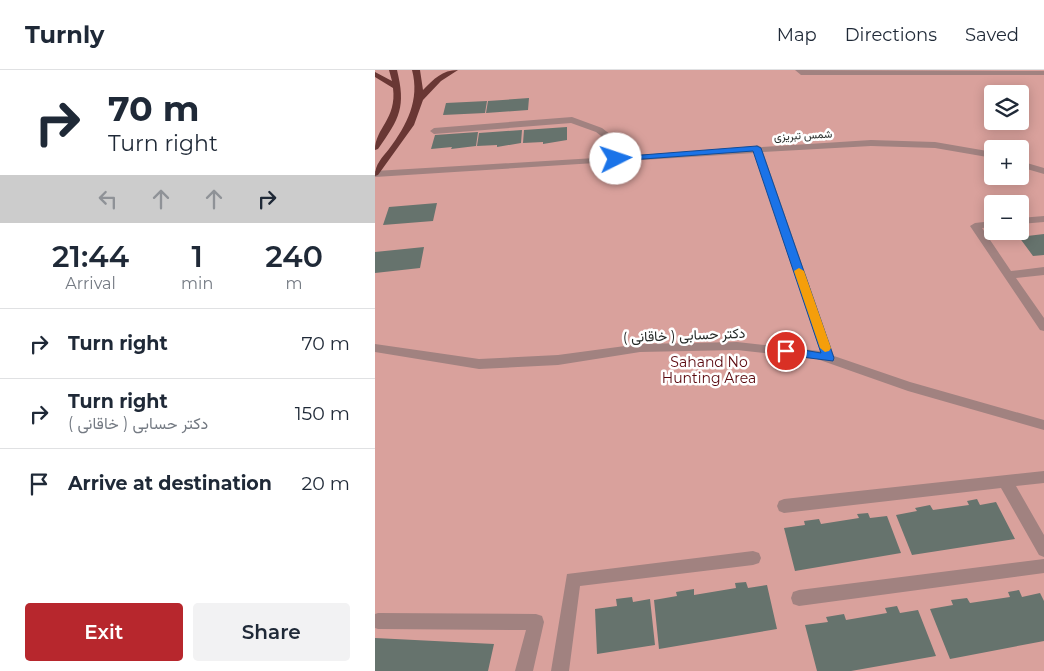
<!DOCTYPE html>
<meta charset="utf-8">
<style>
body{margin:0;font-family:Montserrat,Vazirmatn,sans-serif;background:#f2f2f3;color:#1f2937;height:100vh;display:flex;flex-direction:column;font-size:19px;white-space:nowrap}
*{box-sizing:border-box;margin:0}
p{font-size:16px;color:#747a83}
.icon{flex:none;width:28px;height:28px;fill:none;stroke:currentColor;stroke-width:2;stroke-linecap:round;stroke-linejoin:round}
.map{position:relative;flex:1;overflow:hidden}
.sheet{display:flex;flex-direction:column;background:#fff;width:375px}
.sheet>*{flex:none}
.guide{background:#fff;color:#1f2937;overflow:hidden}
.buttons{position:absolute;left:609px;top:15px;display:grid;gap:10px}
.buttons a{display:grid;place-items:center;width:45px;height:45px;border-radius:5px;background:#fff;box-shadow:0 2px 12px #0003;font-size:25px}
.pin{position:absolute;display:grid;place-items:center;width:42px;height:42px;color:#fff;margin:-21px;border:2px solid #fff;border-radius:50%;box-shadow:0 1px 5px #0007}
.me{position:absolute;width:55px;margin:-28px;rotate:86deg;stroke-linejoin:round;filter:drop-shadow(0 0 4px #0008)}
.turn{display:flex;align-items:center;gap:18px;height:105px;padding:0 25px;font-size:22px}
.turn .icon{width:65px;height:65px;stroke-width:2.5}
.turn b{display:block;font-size:35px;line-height:42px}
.lanes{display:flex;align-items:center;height:48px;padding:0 25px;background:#0003;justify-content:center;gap:25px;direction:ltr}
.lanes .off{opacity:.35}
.eta{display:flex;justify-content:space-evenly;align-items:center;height:85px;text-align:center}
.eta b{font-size:30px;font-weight:600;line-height:35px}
.action{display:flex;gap:10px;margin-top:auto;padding:10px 25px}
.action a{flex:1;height:58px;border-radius:5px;background:#b7272d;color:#fff;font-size:20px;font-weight:600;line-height:58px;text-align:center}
.action a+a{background:#f2f2f3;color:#1f2937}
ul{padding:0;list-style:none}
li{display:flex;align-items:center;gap:15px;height:70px;padding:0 25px;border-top:1px solid #e0e1e3}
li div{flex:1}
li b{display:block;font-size:19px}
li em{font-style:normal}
header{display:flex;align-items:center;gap:30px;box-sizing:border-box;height:70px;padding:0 25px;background:#fff;border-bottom:1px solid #e0e1e3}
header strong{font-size:24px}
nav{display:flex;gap:28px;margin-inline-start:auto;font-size:18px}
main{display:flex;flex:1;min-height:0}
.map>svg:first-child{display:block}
.green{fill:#d9a19c;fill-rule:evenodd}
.building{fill:#66736d}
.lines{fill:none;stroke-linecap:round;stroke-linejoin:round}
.minor{fill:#a18280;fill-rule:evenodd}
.major{fill:#693734;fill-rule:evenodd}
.route{fill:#1a73e8;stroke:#114b97}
.slow{fill:#f59e0b}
.labels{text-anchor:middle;stroke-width:5;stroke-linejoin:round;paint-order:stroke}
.far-street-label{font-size:11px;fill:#242927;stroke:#fff}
.street-label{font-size:14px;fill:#242927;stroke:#fff}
.park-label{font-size:14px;fill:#5a080e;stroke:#fff}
</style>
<header>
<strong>Turnly</strong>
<nav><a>Map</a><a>Directions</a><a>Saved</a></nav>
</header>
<main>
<section class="sheet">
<div class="guide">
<div class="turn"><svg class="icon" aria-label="right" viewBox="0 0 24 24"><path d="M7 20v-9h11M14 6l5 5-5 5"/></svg><div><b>70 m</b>Turn right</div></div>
<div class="lanes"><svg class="icon off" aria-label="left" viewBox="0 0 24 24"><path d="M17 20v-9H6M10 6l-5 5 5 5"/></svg><svg class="icon off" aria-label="ahead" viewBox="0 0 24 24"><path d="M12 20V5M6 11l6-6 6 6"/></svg><svg class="icon off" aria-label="ahead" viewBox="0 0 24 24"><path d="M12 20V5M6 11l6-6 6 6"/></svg><svg class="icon" aria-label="right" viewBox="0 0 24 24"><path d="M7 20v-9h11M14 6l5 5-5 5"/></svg></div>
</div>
<div class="eta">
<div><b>21:44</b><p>Arrival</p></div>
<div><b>1</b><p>min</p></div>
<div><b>240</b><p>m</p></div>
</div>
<ul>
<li><svg class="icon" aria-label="right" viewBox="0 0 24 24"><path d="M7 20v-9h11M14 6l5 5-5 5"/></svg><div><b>Turn right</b></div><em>70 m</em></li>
<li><svg class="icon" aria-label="right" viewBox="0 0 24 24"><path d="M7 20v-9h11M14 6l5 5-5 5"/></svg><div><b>Turn right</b><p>دکتر حسابی ( خاقانی )</p></div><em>150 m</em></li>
<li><svg class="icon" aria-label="arrive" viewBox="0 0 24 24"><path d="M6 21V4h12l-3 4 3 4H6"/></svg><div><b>Arrive at destination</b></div><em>20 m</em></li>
</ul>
<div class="action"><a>Exit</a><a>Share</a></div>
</section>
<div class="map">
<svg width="669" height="601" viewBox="0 0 669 601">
<rect width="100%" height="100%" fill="#d3e2db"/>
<path class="green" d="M0 0H669V601H0ZM618 24H645V51H618ZM618 79H645V106H618ZM618 134H645V161H618Z"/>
<path class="building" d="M154 28 153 40 111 43 113 31Z
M112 31 110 43 68 45 71 33Z
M192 57V70L168 74V72L148 73 149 60Z
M147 60 146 73 122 77V75L102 76 104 63Z
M103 62 101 76 76 79 77 77 56 79 60 65Z
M62 133 58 151 8 155 14 137Z
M669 164V185L658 186 644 167Z
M49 177 45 198 0 203V182Z
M602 429 605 435 621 432 640 469 537 485 521 445 542 441 540 438 555 435 558 440 594 435 592 431Z
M493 443 495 448 512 446 526 483 420 501 409 458 430 455 429 451 444 449 446 454 484 448 482 444Z
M371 512 373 518 392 515 402 559 284 579 279 530 302 526 301 522 319 519V525L361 518 360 513Z
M644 520 647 527 665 523 669 531V571L575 589 555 539 578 535 576 530 592 528 595 533 635 527 633 522Z
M257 527 258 532 275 529 280 575 222 584 220 539 242 536 241 529Z
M522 536 525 543 543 540 561 586 476 601H442L430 555 453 552 451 547 469 544 471 550 512 543 510 538Z
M0 568 119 574 113 601H0Z"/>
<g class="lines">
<path class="minor" d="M420 0 669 1V5H426Z
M197 47 227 58 245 72 246 86 378 78 382 75 386 77 496 70 560 72 618 82V88L560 78 496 76 388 82 459 286 535 312 669 350V360L533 321 442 289 362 280 265 282 183 295 104 299 0 282V274L104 289 183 285 265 274 362 272 445 281 379 83 0 107V101L237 87 238 75 221 62 196 53 59 64 55 61 59 58Z
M645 91 669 98V104L645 97Z
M669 146V152L645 154V148Z
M618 151V157L607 158 636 201 669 197V205L641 208 669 248V261L665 260 595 156 600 153Z
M669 401V413L641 416 669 465V487L664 485 626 418 409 443 404 441 402 436 404 431 409 429Z
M378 481 384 483 386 488 384 493 378 495 205 516 194 601H176L192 504Z
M669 489V503L424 536 418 534 416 528 418 522 424 520Z
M3 543 161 544 167 546 169 552 158 601H140L151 560 3 559 0 558V544Z"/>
<path class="major" d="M14 0H22C31 37 25 48 3 79L0 80C0 58 22 49 18 18L0 7V2L17 11Z
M37 0H45L48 20C59 9 67 0 83 0L66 11 48 30 39 55 3 105 0 106C0 94 7 88 14 79 32 55 45 30 37 0Z"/>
</g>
<path class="route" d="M382 76 386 78 459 288 458 291 411 285 405 281 411 277 446 283 378 81 241 91 237 89 241 87Z"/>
<path class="slow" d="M424 198 429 201 456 278 454 281 450 282 445 278 419 201Z"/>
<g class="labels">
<g class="far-street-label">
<text transform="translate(428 65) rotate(-3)" y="4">شمس تبریزی</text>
</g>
<g class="street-label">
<text transform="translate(309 265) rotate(-2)" y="5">دکتر حسابی ( خاقانی )</text>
</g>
<g class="park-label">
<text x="334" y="297">Sahand No<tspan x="334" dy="16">Hunting Area</tspan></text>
</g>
</g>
</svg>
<div class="buttons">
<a><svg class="icon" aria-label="layers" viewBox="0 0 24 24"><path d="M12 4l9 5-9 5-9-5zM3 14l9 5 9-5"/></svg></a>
<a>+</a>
<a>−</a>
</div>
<div class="pin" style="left:411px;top:281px;background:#d93025"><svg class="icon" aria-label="arrive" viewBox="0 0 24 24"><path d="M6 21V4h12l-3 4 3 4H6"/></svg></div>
<svg class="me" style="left:241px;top:89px" viewBox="-20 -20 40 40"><circle r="19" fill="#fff"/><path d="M0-13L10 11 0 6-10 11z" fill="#1a73e8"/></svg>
</div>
</main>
